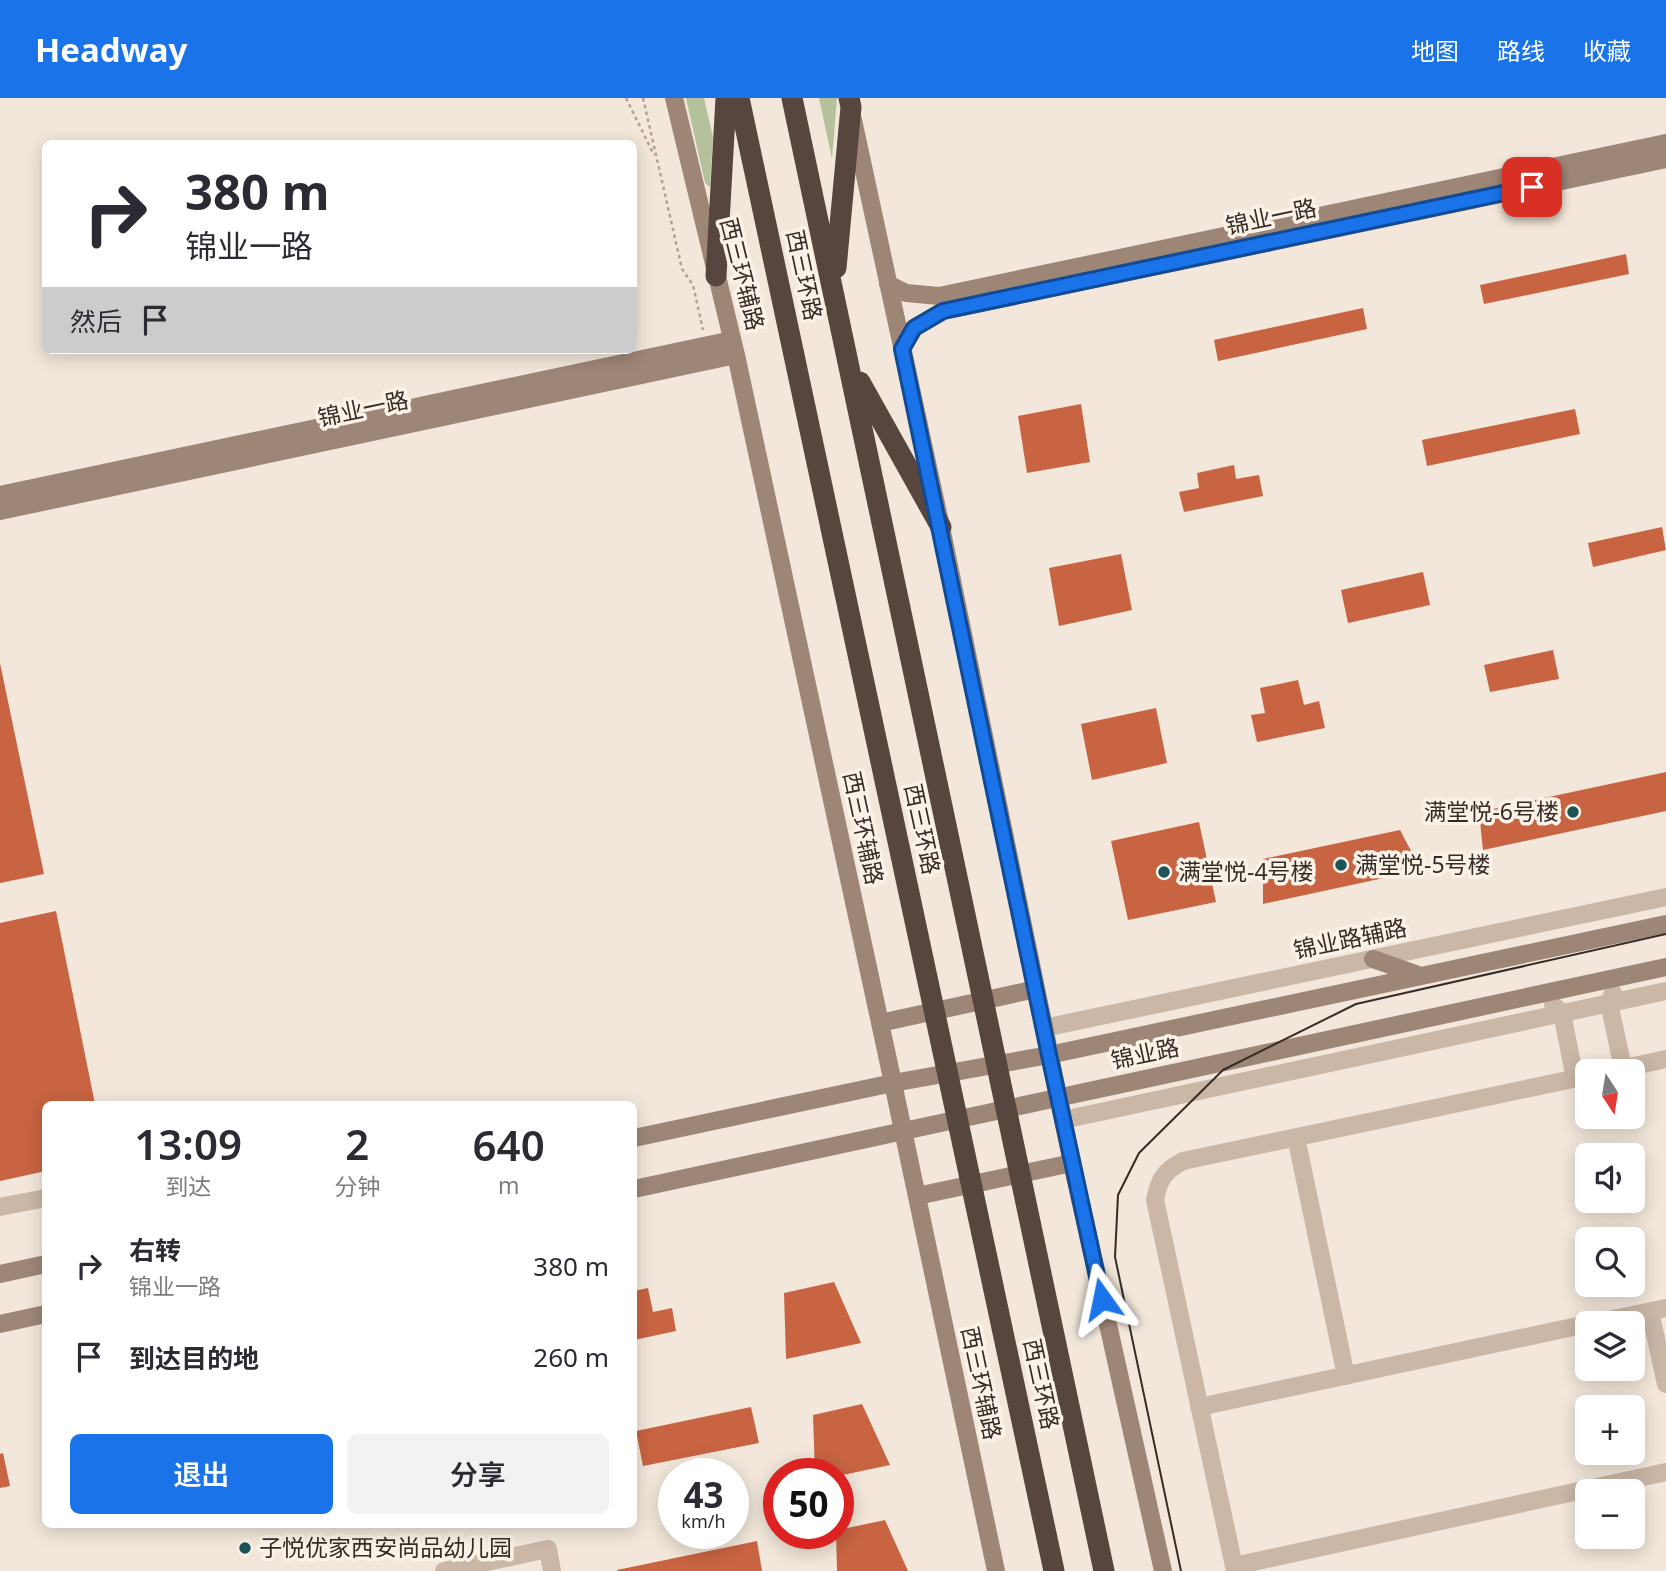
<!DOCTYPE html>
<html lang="zh">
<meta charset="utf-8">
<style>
body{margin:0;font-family:"Noto Sans","Noto Sans SC",sans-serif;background:#f2f2f3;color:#2b2b33;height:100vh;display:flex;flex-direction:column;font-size:26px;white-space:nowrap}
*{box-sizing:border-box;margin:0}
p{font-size:23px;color:#7c7c81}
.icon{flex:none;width:38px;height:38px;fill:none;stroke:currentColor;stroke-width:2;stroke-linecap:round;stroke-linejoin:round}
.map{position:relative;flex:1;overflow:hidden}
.sheet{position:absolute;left:42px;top:1003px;width:595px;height:427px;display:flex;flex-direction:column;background:#fff;border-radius:10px;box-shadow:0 4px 18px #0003}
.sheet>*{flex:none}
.banner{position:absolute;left:42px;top:42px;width:595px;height:214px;border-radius:10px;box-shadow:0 4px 18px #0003;background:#fff;color:#2b2b33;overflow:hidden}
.needle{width:46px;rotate:168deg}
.tools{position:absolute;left:1575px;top:961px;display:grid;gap:14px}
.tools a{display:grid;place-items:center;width:70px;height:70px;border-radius:10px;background:#fff;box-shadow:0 4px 18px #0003;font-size:35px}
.speed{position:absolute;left:658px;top:1360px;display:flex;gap:14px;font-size:35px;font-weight:700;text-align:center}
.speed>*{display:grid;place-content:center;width:91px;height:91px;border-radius:50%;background:#fff;box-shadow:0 4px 18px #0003;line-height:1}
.speed small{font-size:18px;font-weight:400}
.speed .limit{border:10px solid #d22;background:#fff;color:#111}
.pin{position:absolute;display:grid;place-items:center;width:60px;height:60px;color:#fff;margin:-30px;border-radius:14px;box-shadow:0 4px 10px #0006}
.me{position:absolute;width:77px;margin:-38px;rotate:348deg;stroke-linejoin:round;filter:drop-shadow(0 0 5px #0008)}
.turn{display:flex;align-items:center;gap:24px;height:147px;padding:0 28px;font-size:32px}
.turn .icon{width:91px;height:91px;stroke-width:2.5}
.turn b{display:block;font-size:49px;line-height:60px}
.then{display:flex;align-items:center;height:66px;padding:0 28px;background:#0003;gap:14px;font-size:26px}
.eta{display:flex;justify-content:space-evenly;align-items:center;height:119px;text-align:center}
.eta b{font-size:42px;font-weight:600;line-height:49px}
.cta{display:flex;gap:14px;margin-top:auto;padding:14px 28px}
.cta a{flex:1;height:80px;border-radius:10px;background:#1a73e8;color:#fff;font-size:28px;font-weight:600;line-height:80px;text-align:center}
.cta a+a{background:#f2f2f3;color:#2b2b33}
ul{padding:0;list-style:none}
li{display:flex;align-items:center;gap:21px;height:91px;padding:0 28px}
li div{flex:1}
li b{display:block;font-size:26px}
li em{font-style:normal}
header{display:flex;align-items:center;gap:42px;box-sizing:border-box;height:98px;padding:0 35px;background:#1a73e8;color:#fff}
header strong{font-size:33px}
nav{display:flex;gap:38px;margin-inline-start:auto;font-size:24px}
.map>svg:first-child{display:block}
.grass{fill:#b4c19a}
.building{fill:#c86442}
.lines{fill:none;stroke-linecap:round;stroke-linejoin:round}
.path{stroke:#b6a190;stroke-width:2.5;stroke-dasharray:3.5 3.5;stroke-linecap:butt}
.street{stroke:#cab7a6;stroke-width:18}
.secondary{stroke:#9e8677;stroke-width:18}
.highway{stroke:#57463e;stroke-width:21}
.tram{stroke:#362c27;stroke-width:2}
.route-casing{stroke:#114b97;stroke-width:18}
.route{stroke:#1a73e8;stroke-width:12}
.poi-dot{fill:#1c5458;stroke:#faf1e7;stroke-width:2.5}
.labels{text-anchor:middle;stroke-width:7;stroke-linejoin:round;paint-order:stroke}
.street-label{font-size:23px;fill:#362c27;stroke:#faf1e7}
.poi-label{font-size:23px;fill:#362c27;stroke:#faf1e7;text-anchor:start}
</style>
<header>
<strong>Headway</strong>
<nav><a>地图</a><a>路线</a><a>收藏</a></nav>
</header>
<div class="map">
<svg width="1666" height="1473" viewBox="0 0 1666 1473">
<rect width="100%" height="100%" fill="#f2e7da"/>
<path class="grass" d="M686 0H704L713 39 710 89 705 85Z
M819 0H837L832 61Z"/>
<path class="building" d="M1626 156 1629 176 1484 206 1480 187Z
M1363 210 1367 231 1218 263 1214 242Z
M1081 306 1090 364 1027 375 1018 318Z
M1575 311 1580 336 1427 368 1422 342Z
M1234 367 1236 381 1259 377 1263 398 1184 414 1179 394 1199 390 1197 375Z
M1662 429 1666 452 1593 469 1588 445Z
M1121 456 1132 512 1059 528 1049 470Z
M1423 474 1430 507 1348 525 1341 492Z
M1553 552 1559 581 1490 594 1484 567Z
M0 565 44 776 0 785Z
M1298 582 1304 607 1319 603 1325 630 1257 644 1251 617 1265 615 1260 590Z
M1156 610 1167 665 1092 682 1081 626Z
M1666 674V713L1483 752 1479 714Z
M1199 724 1216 804 1128 822 1111 743Z
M1400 732 1421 772 1263 806V761Z
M56 813 95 1006H46V1073L0 1083V825Z
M834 1184 861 1245 786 1261 784 1195Z
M648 1190 653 1214 672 1210 676 1233 634 1242V1193Z
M862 1306 890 1367 838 1378V1376H815L813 1317Z
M751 1309 759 1345 643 1368 636 1333Z
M3 1355 10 1388 0 1390V1356Z
M885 1422 908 1473H837L836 1435H838V1432Z
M757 1443 762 1473H617V1472Z"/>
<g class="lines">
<path class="path" d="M626 0 654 57
M643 0 682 171 693 187 703 232"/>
<path class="street" d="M1613 895 1609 905 1623 970
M1553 907 1562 915 1575 981
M1044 930 1666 799
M1611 973 1666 961
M1063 1022 1666 893
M1296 1039 1346 1278
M0 1109 46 1100
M1650 1213 1666 1286
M1594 1225 1666 1210
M1199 1309 1587 1226
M1234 1468 1666 1374
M444 1473 548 1451 552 1473
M1235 1473 1155 1102C1159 1081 1164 1073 1183 1063L1587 978"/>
<path class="secondary" d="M674 0 736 257 893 985 996 1473
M853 22 941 429 1072 1065 1163 1473
M888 186 906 195 939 198 1666 45
M902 251 914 230 943 213 1666 61
M0 397 732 242
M0 413 736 257
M1373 861 1421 878
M880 925 1036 891
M634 1040 893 985 1049 957 1666 826
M634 1091 1666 869
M917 1098 1072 1065
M0 1176 46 1166
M0 1226 46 1216"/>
<path class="highway" d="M739 0 1054 1473
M792 0 1104 1473
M836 170 851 9 849 0
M716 178 726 0
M860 284 941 429"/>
<path class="tram" d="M1181 1473 1115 1159 1118 1097 1139 1055 1223 972 1356 906 1666 836"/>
</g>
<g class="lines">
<g class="route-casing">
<path id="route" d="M1102 1201 1049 957 902 251 914 230 943 213 1532 89"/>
</g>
<use href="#route" class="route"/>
</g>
<g class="poi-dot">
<circle cx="1573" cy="714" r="7"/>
<circle cx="1341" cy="767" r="7"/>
<circle cx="1164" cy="774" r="7"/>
<circle cx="245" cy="1450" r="7"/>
</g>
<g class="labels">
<g class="street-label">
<text transform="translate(1271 119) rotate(-12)" y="8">锦业一路</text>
<text transform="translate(742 176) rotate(76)" y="8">西三环辅路</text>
<text transform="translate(804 177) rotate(78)" y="8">西三环路</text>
<text transform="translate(363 311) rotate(-12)" y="8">锦业一路</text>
<text transform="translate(863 730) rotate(78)" y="8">西三环辅路</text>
<text transform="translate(922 731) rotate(78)" y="8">西三环路</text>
<text transform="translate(1350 841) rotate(-12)" y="8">锦业路辅路</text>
<text transform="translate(1145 956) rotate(-12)" y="8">锦业路</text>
<text transform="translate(981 1285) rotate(78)" y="8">西三环辅路</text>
<text transform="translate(1041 1286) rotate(78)" y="8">西三环路</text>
</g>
<g class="poi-label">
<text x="1559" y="722" text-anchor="end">满堂悦-6号楼</text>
<text x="1355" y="775">满堂悦-5号楼</text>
<text x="1178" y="782">满堂悦-4号楼</text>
<text x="259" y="1458">子悦优家西安尚品幼儿园</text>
</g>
</g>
</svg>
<div class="tools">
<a><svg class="needle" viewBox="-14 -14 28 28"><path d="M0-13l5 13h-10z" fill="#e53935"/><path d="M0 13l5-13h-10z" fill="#7c7c81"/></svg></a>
<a><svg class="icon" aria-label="sound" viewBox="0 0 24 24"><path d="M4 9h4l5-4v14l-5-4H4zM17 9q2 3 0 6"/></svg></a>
<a><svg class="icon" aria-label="search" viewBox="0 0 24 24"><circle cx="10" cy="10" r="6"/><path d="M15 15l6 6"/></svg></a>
<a><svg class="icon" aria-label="layers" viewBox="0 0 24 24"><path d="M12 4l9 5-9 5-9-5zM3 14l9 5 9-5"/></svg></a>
<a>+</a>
<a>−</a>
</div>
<div class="speed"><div>43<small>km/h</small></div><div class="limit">50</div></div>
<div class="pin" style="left:1532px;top:89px;background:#d93025"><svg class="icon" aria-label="arrive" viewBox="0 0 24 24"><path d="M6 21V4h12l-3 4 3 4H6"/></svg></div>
<svg class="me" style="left:1102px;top:1201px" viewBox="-20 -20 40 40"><path d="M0-17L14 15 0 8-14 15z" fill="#1a73e8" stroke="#fff" stroke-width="4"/></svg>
<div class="banner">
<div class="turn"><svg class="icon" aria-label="right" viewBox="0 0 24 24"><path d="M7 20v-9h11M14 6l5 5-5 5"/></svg><div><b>380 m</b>锦业一路</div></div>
<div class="then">然后<svg class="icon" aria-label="arrive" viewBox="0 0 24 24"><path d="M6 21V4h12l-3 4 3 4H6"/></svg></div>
</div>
<section class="sheet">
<div class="eta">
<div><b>13:09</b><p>到达</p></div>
<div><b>2</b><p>分钟</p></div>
<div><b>640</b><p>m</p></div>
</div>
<ul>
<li><svg class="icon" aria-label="right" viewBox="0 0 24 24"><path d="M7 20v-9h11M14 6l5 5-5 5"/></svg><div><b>右转</b><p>锦业一路</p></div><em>380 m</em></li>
<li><svg class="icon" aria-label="arrive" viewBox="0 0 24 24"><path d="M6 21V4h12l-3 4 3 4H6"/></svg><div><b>到达目的地</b></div><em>260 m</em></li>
</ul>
<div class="cta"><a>退出</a><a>分享</a></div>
</section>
</div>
